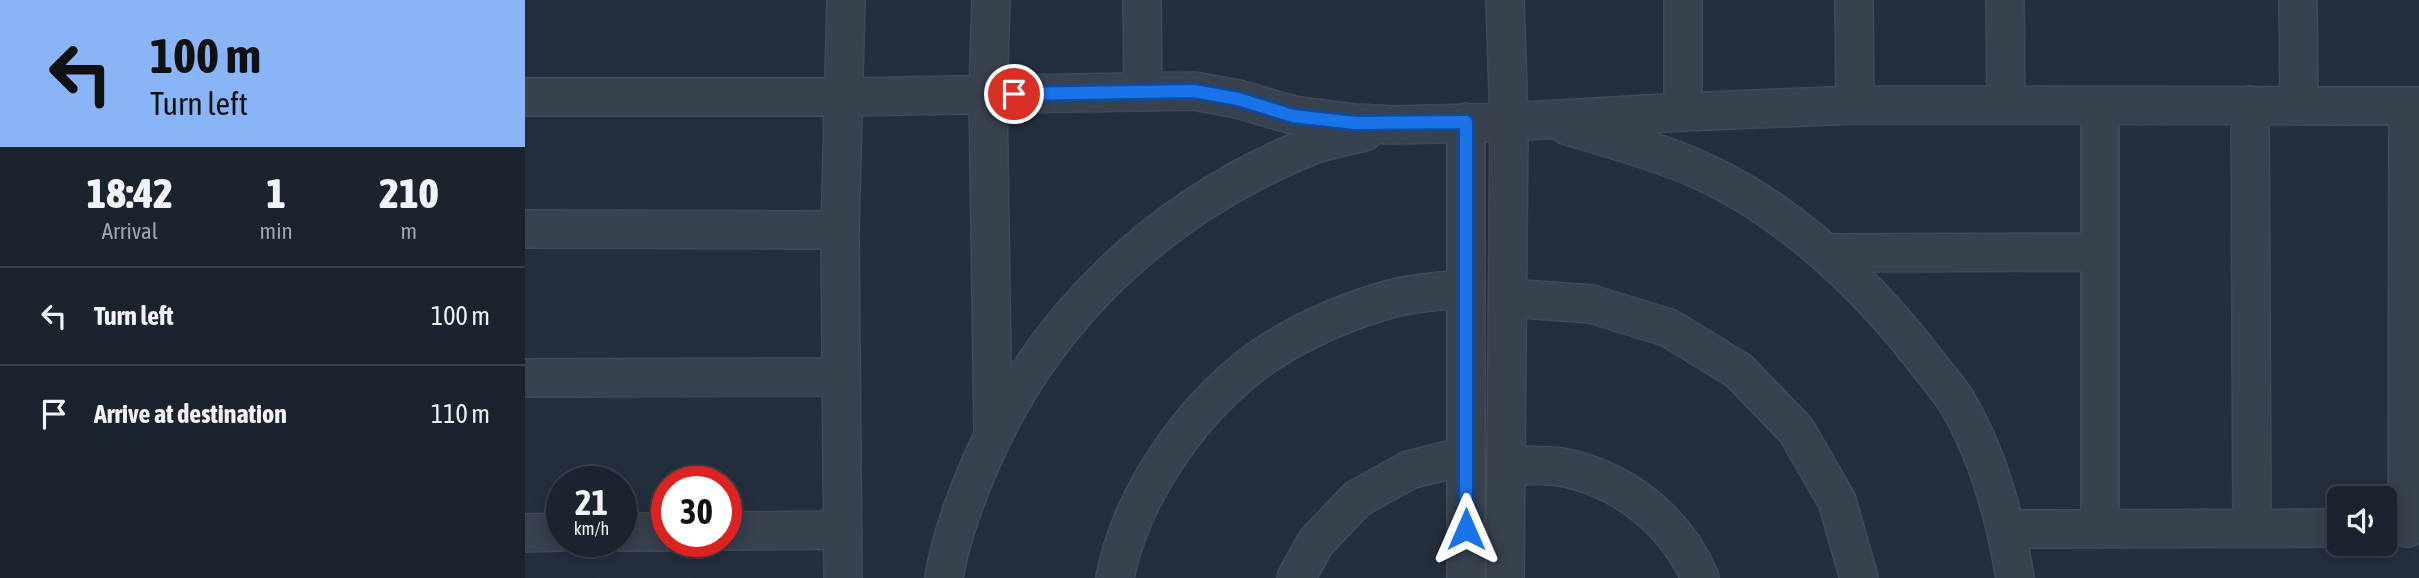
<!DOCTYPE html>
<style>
body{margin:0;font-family:"Asap Condensed",sans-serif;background:#242b36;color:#f1f3f6;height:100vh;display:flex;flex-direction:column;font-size:26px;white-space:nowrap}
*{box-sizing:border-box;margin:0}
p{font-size:23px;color:#a0a4aa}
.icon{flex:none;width:38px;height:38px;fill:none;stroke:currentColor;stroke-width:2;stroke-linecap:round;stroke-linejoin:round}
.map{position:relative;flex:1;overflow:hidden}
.sheet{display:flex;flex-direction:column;background:#1b232e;width:525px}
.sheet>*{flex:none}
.top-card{background:#8ab4f8;color:#111;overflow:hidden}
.fabs{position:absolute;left:1802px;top:486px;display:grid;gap:14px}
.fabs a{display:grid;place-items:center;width:70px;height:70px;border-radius:10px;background:#1b232e;box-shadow:0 4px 18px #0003,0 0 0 2px #39404a;font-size:35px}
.speed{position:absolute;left:21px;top:466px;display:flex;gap:14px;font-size:35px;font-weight:700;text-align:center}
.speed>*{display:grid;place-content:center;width:91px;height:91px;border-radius:50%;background:#1b232e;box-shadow:0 4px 18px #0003,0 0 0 2px #39404a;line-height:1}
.speed small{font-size:18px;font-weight:400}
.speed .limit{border:10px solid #d22;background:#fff;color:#111}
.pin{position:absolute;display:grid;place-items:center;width:60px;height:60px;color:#fff;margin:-30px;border:4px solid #fff;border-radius:50%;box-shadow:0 2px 7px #0007}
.me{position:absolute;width:77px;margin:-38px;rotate:0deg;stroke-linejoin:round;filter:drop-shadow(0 0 5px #0008)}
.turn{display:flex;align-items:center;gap:24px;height:147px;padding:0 35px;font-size:32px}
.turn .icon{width:91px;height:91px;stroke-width:2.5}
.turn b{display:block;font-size:49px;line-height:60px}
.eta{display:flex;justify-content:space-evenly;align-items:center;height:119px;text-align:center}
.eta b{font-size:42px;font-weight:800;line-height:49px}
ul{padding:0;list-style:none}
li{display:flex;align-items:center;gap:21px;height:98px;padding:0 35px;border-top:2px solid #39404a}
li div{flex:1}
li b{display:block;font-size:26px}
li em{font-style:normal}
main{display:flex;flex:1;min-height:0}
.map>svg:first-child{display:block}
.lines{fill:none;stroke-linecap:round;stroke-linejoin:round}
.minor-casing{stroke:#414a57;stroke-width:40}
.minor{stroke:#38414e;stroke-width:37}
.route-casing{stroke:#114b97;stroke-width:18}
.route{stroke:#1a73e8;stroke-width:12}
</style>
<main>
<section class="sheet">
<div class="top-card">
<div class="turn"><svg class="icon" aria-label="left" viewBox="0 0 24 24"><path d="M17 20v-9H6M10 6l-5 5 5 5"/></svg><div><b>100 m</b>Turn left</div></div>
</div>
<div class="eta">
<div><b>18:42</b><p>Arrival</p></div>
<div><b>1</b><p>min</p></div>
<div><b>210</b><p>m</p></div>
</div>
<ul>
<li><svg class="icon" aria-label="left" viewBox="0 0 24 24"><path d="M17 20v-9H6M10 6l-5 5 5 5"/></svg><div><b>Turn left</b></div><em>100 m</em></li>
<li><svg class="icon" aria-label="arrive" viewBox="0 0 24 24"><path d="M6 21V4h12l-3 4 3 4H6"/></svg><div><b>Arrive at destination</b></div><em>110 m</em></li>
</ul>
</section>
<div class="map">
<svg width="1894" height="578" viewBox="0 0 1894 578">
<rect width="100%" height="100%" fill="#242f3e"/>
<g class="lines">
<g class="minor-casing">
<path id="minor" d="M466 0 463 94 468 432
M617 0 618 90
M980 0 984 122 980 578
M1329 0 1330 105
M1480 0 1481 105
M1773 0 1774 104
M0 97H319L669 91 713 99 768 115 829 123 870 125 984 122 1158 112 1330 105 1894 106
M1725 105 1727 528
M1575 106V528
M1158 112V0
M1043 126C1085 139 1129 150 1170 168 1261 207 1344 286 1403 364 1413 377 1424 389 1432 402 1464 456 1480 517 1490 578
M0 229 315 230
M1302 253 1574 252
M984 298 1066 304 1144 328 1214 371 1271 430 1312 501 1334 578
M0 378 316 377
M981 466C998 466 1018 464 1036 467 1097 478 1151 521 1175 578
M1882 528 1883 106
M1482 529 1815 528
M201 531 318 530
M96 532H142
M0 533 37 532
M318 578 315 230 321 0
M419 578C425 540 439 502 454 467 516 319 634 208 783 147 800 140 821 137 839 132
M590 578C605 499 661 417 724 367 762 337 816 313 862 300 887 292 915 292 941 288
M771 578 791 542 832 499 884 470 941 456
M941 578V122"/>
</g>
<use href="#minor" class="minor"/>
</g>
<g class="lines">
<g class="route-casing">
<path id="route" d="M489 94 669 91 713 99 768 116 830 123 941 122V529"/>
</g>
<use href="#route" class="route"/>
</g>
</svg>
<div class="fabs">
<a><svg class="icon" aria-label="sound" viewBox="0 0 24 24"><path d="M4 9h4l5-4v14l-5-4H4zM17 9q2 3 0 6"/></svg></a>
</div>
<div class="speed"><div>21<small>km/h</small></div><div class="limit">30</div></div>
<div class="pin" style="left:489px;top:94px;background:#d93025"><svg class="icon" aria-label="arrive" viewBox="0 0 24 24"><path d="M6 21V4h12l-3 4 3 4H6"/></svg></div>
<svg class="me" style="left:941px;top:529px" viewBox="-20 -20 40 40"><path d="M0-17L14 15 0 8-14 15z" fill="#1a73e8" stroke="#fff" stroke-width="4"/></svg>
</div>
</main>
